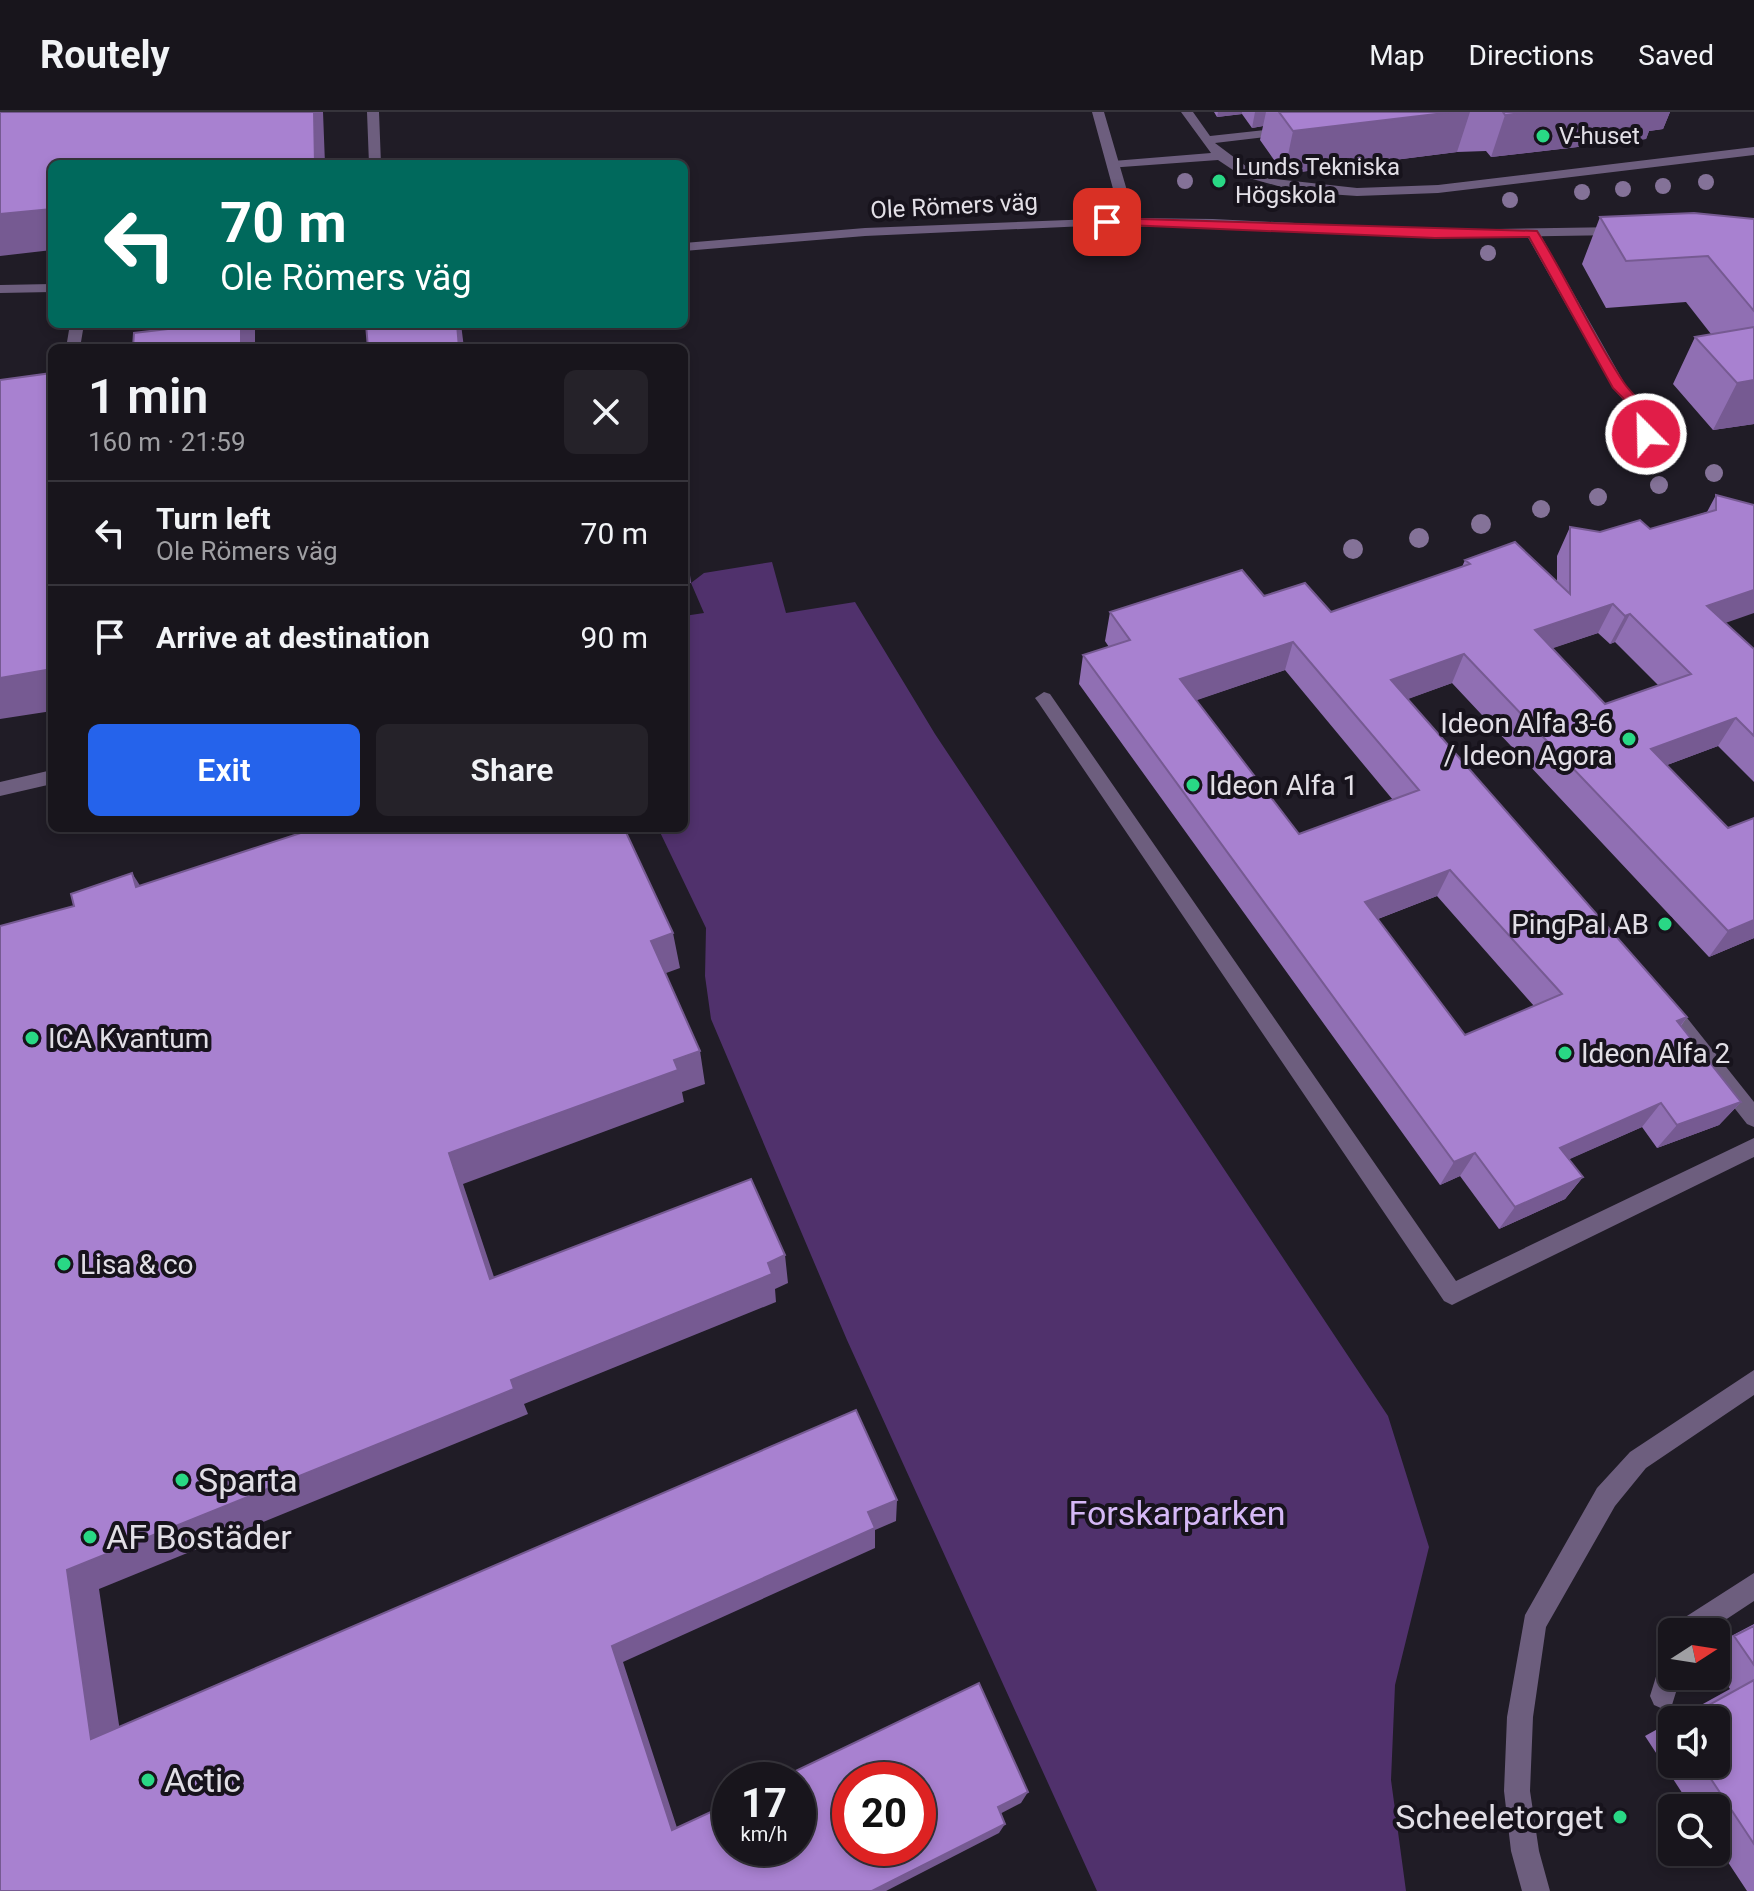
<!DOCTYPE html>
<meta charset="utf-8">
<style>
body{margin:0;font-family:Roboto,sans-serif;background:#252229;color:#f1f3f6;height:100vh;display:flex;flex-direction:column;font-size:30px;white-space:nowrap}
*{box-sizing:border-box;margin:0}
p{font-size:26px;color:#9f9fa3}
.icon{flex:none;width:44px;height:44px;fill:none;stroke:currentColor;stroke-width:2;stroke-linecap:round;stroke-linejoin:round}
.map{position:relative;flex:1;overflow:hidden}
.drawer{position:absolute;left:48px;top:232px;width:640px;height:488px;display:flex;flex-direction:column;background:#18151c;border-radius:12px;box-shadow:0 4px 12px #0003,0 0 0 2px #36343b}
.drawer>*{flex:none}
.guide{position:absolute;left:48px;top:48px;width:640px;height:168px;border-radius:12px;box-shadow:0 4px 12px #0003,0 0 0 2px #36343b;background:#00695c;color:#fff;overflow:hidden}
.needle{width:52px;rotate:78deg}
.tools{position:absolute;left:1658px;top:1506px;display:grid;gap:16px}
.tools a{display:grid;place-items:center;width:72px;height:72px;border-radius:12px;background:#18151c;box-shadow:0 4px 12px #0003,0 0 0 2px #36343b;font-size:40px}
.speed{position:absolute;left:712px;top:1650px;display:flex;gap:16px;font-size:40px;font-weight:700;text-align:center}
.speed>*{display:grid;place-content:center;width:104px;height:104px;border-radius:50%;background:#18151c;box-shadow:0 4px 12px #0003,0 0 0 2px #36343b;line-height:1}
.speed small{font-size:20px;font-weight:400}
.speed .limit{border:12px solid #d22;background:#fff;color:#111}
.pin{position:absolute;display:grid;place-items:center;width:68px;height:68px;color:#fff;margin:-34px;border-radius:16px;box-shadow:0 4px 12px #0006}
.me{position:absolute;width:88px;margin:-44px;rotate:337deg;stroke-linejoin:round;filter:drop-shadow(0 0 6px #0008)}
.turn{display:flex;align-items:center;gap:28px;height:168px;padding:0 40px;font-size:36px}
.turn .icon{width:104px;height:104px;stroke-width:2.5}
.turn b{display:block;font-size:56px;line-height:68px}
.round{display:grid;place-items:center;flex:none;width:84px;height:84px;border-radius:12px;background:#252229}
.overview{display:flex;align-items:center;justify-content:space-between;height:136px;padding:0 40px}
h1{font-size:48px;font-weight:600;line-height:60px}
.action{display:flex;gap:16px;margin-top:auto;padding:16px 40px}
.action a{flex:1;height:92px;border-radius:12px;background:#2563eb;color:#fff;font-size:32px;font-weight:600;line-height:92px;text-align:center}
.action a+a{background:#252229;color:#f1f3f6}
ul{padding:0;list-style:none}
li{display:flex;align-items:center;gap:24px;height:104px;padding:0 40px;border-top:2px solid #36343b}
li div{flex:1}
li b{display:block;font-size:30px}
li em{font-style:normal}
header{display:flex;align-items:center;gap:48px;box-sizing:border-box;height:112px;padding:0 40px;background:#18151c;border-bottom:2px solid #36343b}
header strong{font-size:38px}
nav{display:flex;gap:44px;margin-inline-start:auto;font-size:28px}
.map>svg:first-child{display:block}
.green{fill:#50316c}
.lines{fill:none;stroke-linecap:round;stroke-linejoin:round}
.service{fill:#6d5e7e;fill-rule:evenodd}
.minor{fill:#6d5e7e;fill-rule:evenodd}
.tertiary{fill:#6d5e7e;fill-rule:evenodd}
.tree{fill:#847298}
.wall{fill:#906fb3;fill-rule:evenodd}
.shaded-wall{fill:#765a92}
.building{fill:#a881d0;stroke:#765a92;stroke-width:2;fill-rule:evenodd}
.route{fill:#e11d48;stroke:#92132f;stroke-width:2}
.poi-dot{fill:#29d885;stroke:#17131c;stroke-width:3}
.labels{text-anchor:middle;stroke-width:8;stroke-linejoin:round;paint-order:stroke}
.far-poi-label{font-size:24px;fill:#e2dfe6;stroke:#17131c;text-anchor:start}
.far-street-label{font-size:24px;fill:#e2dfe6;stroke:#17131c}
.poi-label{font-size:28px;fill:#e2dfe6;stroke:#17131c;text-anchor:start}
.near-poi-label{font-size:34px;fill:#e2dfe6;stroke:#17131c;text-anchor:start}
.near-park-label{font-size:34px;fill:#d5b8f6;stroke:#17131c}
</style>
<header>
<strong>Routely</strong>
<nav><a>Map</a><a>Directions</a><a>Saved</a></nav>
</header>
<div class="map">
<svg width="1754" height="1779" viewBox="0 0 1754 1779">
<rect width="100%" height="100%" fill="#201c26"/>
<path class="green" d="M772 450 786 501 855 490 935 622 1388 1304 1429 1435 1395 1573 1391 1668 1406 1779H1097L847 1228 711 907 705 864 706 816 658 716H684V504L704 501 691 471 704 461Z"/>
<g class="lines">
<path class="service" d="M367 0H379L381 52H369Z
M1181 0H1193L1210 24 1294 15V21L1290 22 1215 31 1251 58 1275 67 1357 76 1438 73 1754 35V43L1438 81 1357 84 1299 80 1242 64 1218 48 1108 56 1107 53 1113 49 1211 41Z
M1533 118 1540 122 1626 274 1647 295 1655 309 1651 325 1627 336 1619 331 1639 320 1641 309 1613 276 1526 122Z
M70 212H84L80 236H66Z
M1044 580 1050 582 1456 1169 1754 1026V1045L1460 1189 1452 1193 1444 1189 1038 590 1035 586Z
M52 658V672L0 684V670Z
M1665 885 1672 887 1754 990V1015L1747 1012 1658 899 1655 893 1658 887Z
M1754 1461V1489L1707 1520H1672L1676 1511Z
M1672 1538V1564H1681L1672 1593 1663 1597 1654 1593 1650 1584 1663 1542Z"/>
<path class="minor" d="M1092 0H1104L1135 106 1213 107 1435 118 1619 115 1626 119 1619 123 1435 126 1213 115 1086 114 865 124 684 139V131L865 116 1121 106Z
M52 172V180L0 181V173Z"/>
<path class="tertiary" d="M1754 1258V1283L1646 1356 1615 1394 1546 1515 1533 1605 1530 1679 1539 1739 1550 1779H1522L1511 1739 1504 1679 1507 1605 1525 1503 1597 1376 1630 1340Z"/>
</g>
<g class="tree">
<circle cx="1185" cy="69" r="8"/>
<circle cx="1706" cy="70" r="8"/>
<circle cx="1663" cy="74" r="8"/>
<circle cx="1623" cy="77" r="8"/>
<circle cx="1582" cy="80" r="8"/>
<circle cx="1510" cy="88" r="8"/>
<circle cx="1488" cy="141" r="8"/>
<circle cx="1714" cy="361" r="9"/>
<circle cx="1659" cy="373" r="9"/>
<circle cx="1598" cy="385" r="9"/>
<circle cx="1541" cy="397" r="9"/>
<circle cx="1481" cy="412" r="10"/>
<circle cx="1419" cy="426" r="10"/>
<circle cx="1353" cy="437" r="10"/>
</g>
<path class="wall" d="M1214 0H1670L1663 17 1649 19 1646 27 1491 45 1486 39 1457 40 1284 62 1260 28 1263 14 1252 16 1242 2 1217 5Z
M1600 105 1754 107V312L1713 318 1673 272 1695 225 1711 222 1686 190 1606 196 1582 152Z
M1716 383 1725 511 1754 537V670L1718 634 1667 653 1754 826 1709 845 1452 571 1407 587 1687 905 1681 914 1741 990 1719 1013 1657 1036 1642 1015 1569 1047 1583 1065 1565 1087 1499 1117 1460 1064 1440 1073 1079 572 1083 543 1109 535 1105 529 1110 500 1264 484 1331 500 1462 455 1465 448 1557 470V444L1570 415 1600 420 1650 417 1707 400ZM1598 521 1610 532 1615 530 1658 573 1605 592 1552 536ZM1285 558 1393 688 1299 722 1196 588ZM1437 784 1534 894 1465 923 1378 807Z
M1754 1512V1779H1747L1716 1732V1696H1692L1645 1624 1672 1609V1652H1716V1608H1674L1730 1577 1716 1557V1532Z"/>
<path class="shaded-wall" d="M314 0H323L325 52H315Z
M1218 0H1242V2L1217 5Z
M1255 0H1266L1263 14 1252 16Z
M1453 0H1470L1457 40 1284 62 1293 19Z
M1530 0H1670L1663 17 1649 19 1646 27 1491 45 1505 3Z
M52 97V138L0 144V102Z
M241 212H253L255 218V236H241Z
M457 212H461L464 236H459Z
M1754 268V312L1713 318 1737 271Z
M684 432H686L691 471 684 472Z
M1754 478V501L1691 523 1707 494Z
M1613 492 1598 521 1521 547 1535 518Z
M1630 502 1615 530 1610 532 1625 504Z
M1293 530 1285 558 1174 596 1180 567Z
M1464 542 1452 571 1381 597 1391 568Z
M52 557V599L0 607V566Z
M1736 606 1718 634 1635 665 1651 637Z
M1450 758 1437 784 1354 816 1365 790Z
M132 761 155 797 136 775Z
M1754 808V826L1709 845 1728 819Z
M673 821 680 856 658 864 651 829Z
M1687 905 1668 930 1677 909Z
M700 939 705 972 682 980 684 990 463 1072 504 1195 490 1167 449 1041 674 948Z
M1741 990 1719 1013 1657 1036 1677 1013Z
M1661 991 1642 1015 1543 1059 1560 1036Z
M1475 1041 1460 1064 1440 1073 1454 1050Z
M1583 1065 1565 1087 1499 1117 1515 1095Z
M785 1143 788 1171 775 1177 776 1190 524 1292 528 1302 99 1477 123 1640 91 1627 67 1458 511 1268Z
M897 1388 896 1409 875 1418V1436L623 1550 681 1728 672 1718 612 1534 868 1400Z
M1028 1680 1021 1691 992 1706 998 1695Z
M1005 1712 999 1721 886 1779H872Z"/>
<path class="building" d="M0 0H314L315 52H52V97L0 102Z
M1279 0H1453L1293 19Z
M1503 0H1530L1505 3Z
M1694 101 1754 107V199L1708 144 1626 149 1600 105Z
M167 212H241V236H133L134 221 167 217Z
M366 212H457L459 236H368Z
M1754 215V268L1737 271 1695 225Z
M52 261V557L0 566V268Z
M1716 383 1754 393V478L1707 494 1754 537V624L1736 606 1651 637 1728 716 1754 706V808L1728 819 1464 542 1391 568 1687 905 1677 909 1741 990 1677 1013 1661 991 1560 1036 1583 1065 1515 1095 1475 1041 1454 1050 1083 543 1130 528 1110 500 1242 458 1264 484 1305 471 1331 500 1470 452 1465 448 1515 430 1570 482V415L1600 420 1640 408 1650 417 1716 398ZM1613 492 1625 504 1630 502 1691 562 1605 592 1535 518ZM1293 530 1419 678 1299 722 1180 567ZM1450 758 1562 882 1465 923 1365 790Z
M316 716H624L673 821 651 829 700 939 674 948 678 958 449 1041 490 1167 751 1067 785 1143 768 1151 772 1162 511 1268 514 1277 67 1458 91 1627 856 1298 897 1388 868 1400 875 1416 612 1534 672 1718 730 1691V1736H798V1668H777L979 1571 1028 1680 998 1695 1005 1712 872 1779H0V814L74 794 71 782 132 761 136 775ZM850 1668H918V1736H850Z
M1754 1514V1553L1734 1524Z
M1754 1568V1732L1701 1652H1716V1608H1682Z"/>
<path class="route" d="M1107 106 1537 119C1568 168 1592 223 1624 271 1637 290 1656 296 1653 322L1646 327 1640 322 1641 309 1637 300 1613 276 1529 125 1435 126 1103 112V107Z"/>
<g class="poi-dot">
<circle cx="1543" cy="24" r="8"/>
<circle cx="1219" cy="69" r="8"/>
<circle cx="1629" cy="627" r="8"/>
<circle cx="1193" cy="673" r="8"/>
<circle cx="1665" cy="812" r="8"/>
<circle cx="32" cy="926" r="8"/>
<circle cx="1565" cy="941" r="8"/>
<circle cx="64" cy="1152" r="8"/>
<circle cx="182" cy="1368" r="8"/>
<circle cx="90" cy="1425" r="8"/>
<circle cx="148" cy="1668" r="8"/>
<circle cx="1620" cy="1705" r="8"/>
</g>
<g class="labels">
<g class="far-poi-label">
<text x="1559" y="32">V-huset</text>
<text x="1235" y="63">Lunds Tekniska<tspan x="1235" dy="28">Högskola</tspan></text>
</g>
<g class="far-street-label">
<text transform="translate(954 94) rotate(-3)" y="8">Ole Römers väg</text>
</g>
<g class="poi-label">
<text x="1613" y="621" text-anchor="end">Ideon Alfa 3-6<tspan x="1613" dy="32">/ Ideon Agora</tspan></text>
<text x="1209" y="683">Ideon Alfa 1</text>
<text x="1649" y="822" text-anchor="end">PingPal AB</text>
<text x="48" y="936">ICA Kvantum</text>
<text x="1581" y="951">Ideon Alfa 2</text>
<text x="80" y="1162">Lisa &amp; co</text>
</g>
<g class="near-poi-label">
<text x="198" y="1380">Sparta</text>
<text x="106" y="1437">AF Bostäder</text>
<text x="164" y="1680">Actic</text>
<text x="1604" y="1717" text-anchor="end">Scheeletorget</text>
</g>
<g class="near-park-label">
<text x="1177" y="1413">Forskarparken</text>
</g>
</g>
</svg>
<div class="tools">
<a><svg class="needle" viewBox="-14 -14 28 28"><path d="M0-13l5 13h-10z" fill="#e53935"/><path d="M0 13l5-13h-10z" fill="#9f9fa3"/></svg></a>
<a><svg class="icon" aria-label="sound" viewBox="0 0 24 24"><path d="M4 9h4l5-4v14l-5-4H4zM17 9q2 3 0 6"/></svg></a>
<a><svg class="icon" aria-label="search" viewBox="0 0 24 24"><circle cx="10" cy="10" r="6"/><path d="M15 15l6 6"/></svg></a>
</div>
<div class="speed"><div>17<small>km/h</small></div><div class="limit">20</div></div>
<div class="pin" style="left:1107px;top:110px;background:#d93025"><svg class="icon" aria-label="arrive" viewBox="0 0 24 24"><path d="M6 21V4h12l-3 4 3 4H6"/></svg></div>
<svg class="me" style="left:1646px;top:322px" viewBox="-20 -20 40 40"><circle r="17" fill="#e11d48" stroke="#fff" stroke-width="3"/><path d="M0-11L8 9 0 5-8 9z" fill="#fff"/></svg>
<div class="guide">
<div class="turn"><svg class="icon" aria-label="left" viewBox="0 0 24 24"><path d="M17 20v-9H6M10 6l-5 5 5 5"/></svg><div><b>70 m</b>Ole Römers väg</div></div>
</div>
<section class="drawer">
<div class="overview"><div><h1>1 min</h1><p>160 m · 21:59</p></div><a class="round"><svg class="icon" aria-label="close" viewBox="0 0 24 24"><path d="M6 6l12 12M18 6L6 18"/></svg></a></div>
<ul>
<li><svg class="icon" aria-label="left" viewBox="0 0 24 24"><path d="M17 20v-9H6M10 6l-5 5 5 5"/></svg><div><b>Turn left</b><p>Ole Römers väg</p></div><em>70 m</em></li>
<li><svg class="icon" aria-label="arrive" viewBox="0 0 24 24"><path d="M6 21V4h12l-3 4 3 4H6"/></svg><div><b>Arrive at destination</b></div><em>90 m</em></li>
</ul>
<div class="action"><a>Exit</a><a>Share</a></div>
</section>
</div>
